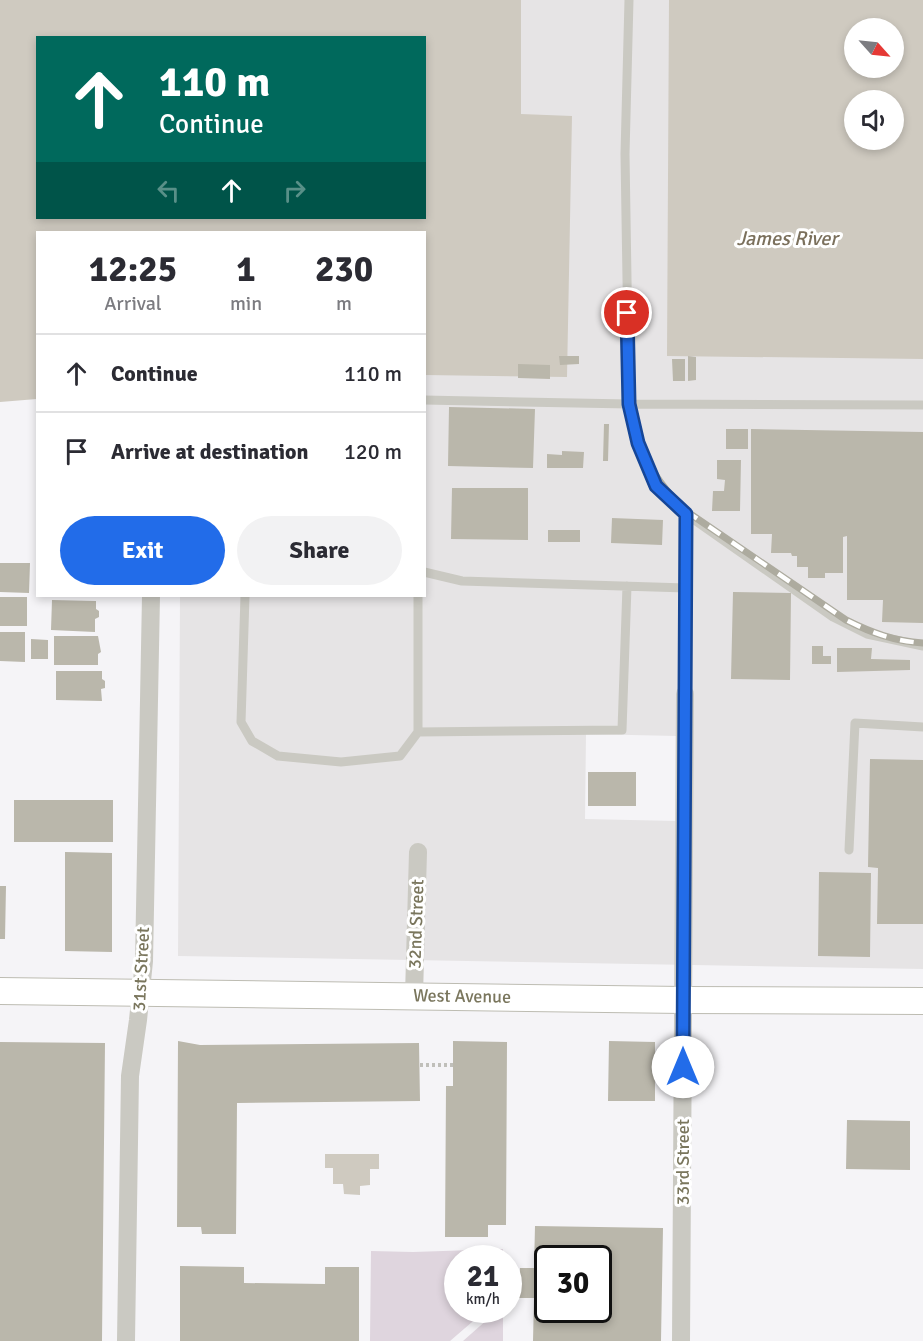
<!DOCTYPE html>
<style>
body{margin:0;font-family:Signika,sans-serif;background:#f2f2f3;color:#2b2b33;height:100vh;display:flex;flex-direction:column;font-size:22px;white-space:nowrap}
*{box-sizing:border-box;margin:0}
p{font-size:20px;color:#7c7c81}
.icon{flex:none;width:33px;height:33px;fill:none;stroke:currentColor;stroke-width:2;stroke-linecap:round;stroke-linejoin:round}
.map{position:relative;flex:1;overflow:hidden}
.side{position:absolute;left:36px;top:231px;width:390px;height:366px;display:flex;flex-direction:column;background:#fff;border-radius:0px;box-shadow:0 3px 9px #0003}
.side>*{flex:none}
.banner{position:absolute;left:36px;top:36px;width:390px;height:183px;border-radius:0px;box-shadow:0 3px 9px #0003;background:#00695c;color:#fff;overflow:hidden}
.needle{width:39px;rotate:117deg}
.fabs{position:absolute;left:844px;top:18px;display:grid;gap:12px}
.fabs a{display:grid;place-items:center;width:60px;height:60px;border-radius:50%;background:#fff;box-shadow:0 3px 9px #0003;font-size:30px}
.speed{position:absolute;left:444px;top:1245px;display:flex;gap:12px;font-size:30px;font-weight:700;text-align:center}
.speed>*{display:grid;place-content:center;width:78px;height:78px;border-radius:50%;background:#fff;box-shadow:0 3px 9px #0003;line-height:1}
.speed small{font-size:15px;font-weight:400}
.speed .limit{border:3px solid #111;border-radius:9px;background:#fff;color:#111}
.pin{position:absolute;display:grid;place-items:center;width:51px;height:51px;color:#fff;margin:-26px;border:3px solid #fff;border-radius:50%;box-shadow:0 2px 6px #0007}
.me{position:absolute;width:66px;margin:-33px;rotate:0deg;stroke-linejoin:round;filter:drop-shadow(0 0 4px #0008)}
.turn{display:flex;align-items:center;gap:21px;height:126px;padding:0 24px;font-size:27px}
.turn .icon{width:78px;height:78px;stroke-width:2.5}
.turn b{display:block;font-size:42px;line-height:51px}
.lanes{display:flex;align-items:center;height:57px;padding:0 24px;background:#0003;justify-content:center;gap:30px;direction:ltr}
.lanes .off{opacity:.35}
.eta{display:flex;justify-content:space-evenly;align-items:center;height:102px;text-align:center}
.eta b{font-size:36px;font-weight:800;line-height:42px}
.primary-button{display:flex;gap:12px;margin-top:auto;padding:12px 24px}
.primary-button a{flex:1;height:69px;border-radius:36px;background:#226ce9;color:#fff;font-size:24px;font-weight:800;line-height:69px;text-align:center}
.primary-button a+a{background:#f2f2f3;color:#2b2b33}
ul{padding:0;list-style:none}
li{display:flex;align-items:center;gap:18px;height:78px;padding:0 24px;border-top:2px solid #e1e1e2}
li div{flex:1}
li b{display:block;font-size:22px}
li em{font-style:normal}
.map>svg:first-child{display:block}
.built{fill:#e6e4e5;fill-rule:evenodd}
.green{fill:#dfd5de}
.water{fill:#cfcac0;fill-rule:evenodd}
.building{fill:#bab7ab;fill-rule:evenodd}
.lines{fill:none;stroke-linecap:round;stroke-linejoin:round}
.secondary-casing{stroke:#bdbcb2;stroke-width:28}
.path{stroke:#c0bfba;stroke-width:4;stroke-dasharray:3 3;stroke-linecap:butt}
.lane{stroke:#cac9c2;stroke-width:9}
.street{stroke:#cac9c2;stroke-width:18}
.secondary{stroke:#fff;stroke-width:26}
.rail-casing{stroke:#adab9f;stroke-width:7}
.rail{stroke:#fff;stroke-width:4.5;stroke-dasharray:14;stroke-linecap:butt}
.route-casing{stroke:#164697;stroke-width:15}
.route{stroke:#226ce9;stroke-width:10}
.labels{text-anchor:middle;stroke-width:6;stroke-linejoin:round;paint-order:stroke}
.street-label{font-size:18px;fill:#7a765d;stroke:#fff}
.water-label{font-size:20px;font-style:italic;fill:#7b705c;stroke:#fff}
</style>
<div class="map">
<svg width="923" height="1341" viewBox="0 0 923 1341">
<rect width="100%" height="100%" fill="#f5f4f7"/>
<path class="built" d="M118 0H923V969L178 956 180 596H424V232L116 218H424V38ZM855 28H894V68H855ZM855 100H894V140H855ZM586 734 677 736 676 821 585 819Z"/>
<path class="green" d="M503 1249V1258H458V1310H486L450 1341H370L371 1251 413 1252Z
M497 1311 503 1314V1341H463Z"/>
<path class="water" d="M0 0H521V114L572 116 567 377 425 375 424 232H38L37 399 0 402ZM38 38H424V218H38Z
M669 0H923V359L667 356ZM855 28H894V68H855ZM855 100H894V140H855Z
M325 1154H379V1169H370V1185L360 1186V1195L344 1194 343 1184H333V1168H325Z"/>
<path class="building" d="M559 356H579V364L560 365Z
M688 356 696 357V380L688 381Z
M672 359H685V381H673Z
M518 364 550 365V379L518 378Z
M449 407 535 409 533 468 448 466Z
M604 424H609L608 461H603Z
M726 429H748V449H726Z
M751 429 923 432V623L882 622 883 600H847V536L843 537V573H825V578H808V567H797V556H792L791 553H771L772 534H751Z
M562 451 584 452 583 468H547V454L562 455Z
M717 460H741L740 511H712L713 491H724L725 480 717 479Z
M452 488H528V540L451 539Z
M612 518 663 520 662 545 611 543Z
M548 530H580V542H548Z
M0 563H30L29 593 0 592Z
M733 592 791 593 790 680 731 679Z
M0 597H27V626H0Z
M52 600 96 601V609L99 611V617L95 619V632L51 630Z
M0 632H25V662L0 661Z
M54 636H98L101 652 98 654V665H54Z
M31 639 48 640V659H31Z
M812 646H823V656H831V664H812Z
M837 648H872L871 659 910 660V670L837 672Z
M56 671H102V679L105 681V688L101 689 102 701 56 700Z
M870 759 923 760V924H877L878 868 868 867Z
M588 772H636V806H588Z
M14 800H113V842H14Z
M65 852 112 853V952L65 951Z
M819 872 871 873 870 957 818 956Z
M0 886H6L5 939H0Z
M178 1041 200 1045 419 1043 420 1101 237 1103 236 1234H202L201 1227H177Z
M453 1041 507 1042 506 1225H488V1237H445L446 1086H453Z
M609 1041 655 1042V1101H608Z
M0 1042 105 1043 102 1341H0Z
M847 1120 910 1121V1170L846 1169Z
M535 1226 663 1228 661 1341H533L534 1298H519L520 1268H534ZM548 1258H598V1310H548Z
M180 1266 244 1267V1283L325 1284V1267H359V1341H180Z"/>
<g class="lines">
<g class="secondary-casing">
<path id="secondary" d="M0 991 683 1000 923 1001"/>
</g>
<path class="path" d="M420 1065H453"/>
<path class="lane" d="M629 0 625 154 629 404 638 443 656 486 686 514 833 617 867 634 923 646
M424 400 629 404 923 405
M424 572 462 581 686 588
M245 596 241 722 252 741 278 756 341 762 400 756 418 732
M418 596V732L622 730 627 586
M685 694 686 514
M849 850 855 723 923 727"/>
<path class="street" d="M414 995 418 852
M126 1341 130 1076 138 1020 144 961 151 596
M681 1341 685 694"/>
<use href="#secondary" class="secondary"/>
<g class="rail-casing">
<path id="rail" d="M631 386C635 442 645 471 686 511L846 620C872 633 894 641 923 643"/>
</g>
<use href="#rail" class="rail"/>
</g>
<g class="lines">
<g class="route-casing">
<path id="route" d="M627 313 629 404 638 443 656 486 686 514 683 1067"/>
</g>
<use href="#route" class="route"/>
</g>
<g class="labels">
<g class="street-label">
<text transform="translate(416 924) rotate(-88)" y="6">32nd Street</text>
<text transform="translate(141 969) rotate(-87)" y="6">31st Street</text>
<text transform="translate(462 996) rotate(1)" y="6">West Avenue</text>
<text transform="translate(683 1162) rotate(-90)" y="6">33rd Street</text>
</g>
<g class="water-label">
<text x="787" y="245">James River</text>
</g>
</g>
</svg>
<div class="fabs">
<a><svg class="needle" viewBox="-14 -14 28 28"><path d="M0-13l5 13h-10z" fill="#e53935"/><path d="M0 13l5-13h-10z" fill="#7c7c81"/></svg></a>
<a><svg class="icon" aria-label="sound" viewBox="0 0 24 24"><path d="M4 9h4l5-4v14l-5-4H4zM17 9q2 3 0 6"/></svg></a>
</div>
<div class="speed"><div>21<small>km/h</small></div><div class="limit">30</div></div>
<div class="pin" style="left:627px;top:313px;background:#d93025"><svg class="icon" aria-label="arrive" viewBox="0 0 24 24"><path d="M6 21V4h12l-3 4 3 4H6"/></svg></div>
<svg class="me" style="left:683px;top:1067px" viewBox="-20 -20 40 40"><circle r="19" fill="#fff"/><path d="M0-13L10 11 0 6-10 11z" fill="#226ce9"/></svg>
<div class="banner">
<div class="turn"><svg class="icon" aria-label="ahead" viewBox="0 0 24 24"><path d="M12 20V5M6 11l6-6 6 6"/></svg><div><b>110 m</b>Continue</div></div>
<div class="lanes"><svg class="icon off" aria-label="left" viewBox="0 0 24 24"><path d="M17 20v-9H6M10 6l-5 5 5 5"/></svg><svg class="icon" aria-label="ahead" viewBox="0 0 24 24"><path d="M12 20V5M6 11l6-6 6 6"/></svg><svg class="icon off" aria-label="right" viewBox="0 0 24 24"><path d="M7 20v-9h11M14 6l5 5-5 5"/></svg></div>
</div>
<section class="side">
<div class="eta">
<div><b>12:25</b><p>Arrival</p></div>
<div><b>1</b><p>min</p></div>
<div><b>230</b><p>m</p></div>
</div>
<ul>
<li><svg class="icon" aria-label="ahead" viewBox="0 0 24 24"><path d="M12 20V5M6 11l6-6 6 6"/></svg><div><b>Continue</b></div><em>110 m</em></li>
<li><svg class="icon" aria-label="arrive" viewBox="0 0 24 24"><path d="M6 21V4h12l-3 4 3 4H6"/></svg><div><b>Arrive at destination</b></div><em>120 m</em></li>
</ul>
<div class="primary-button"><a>Exit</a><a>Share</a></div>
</section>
</div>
